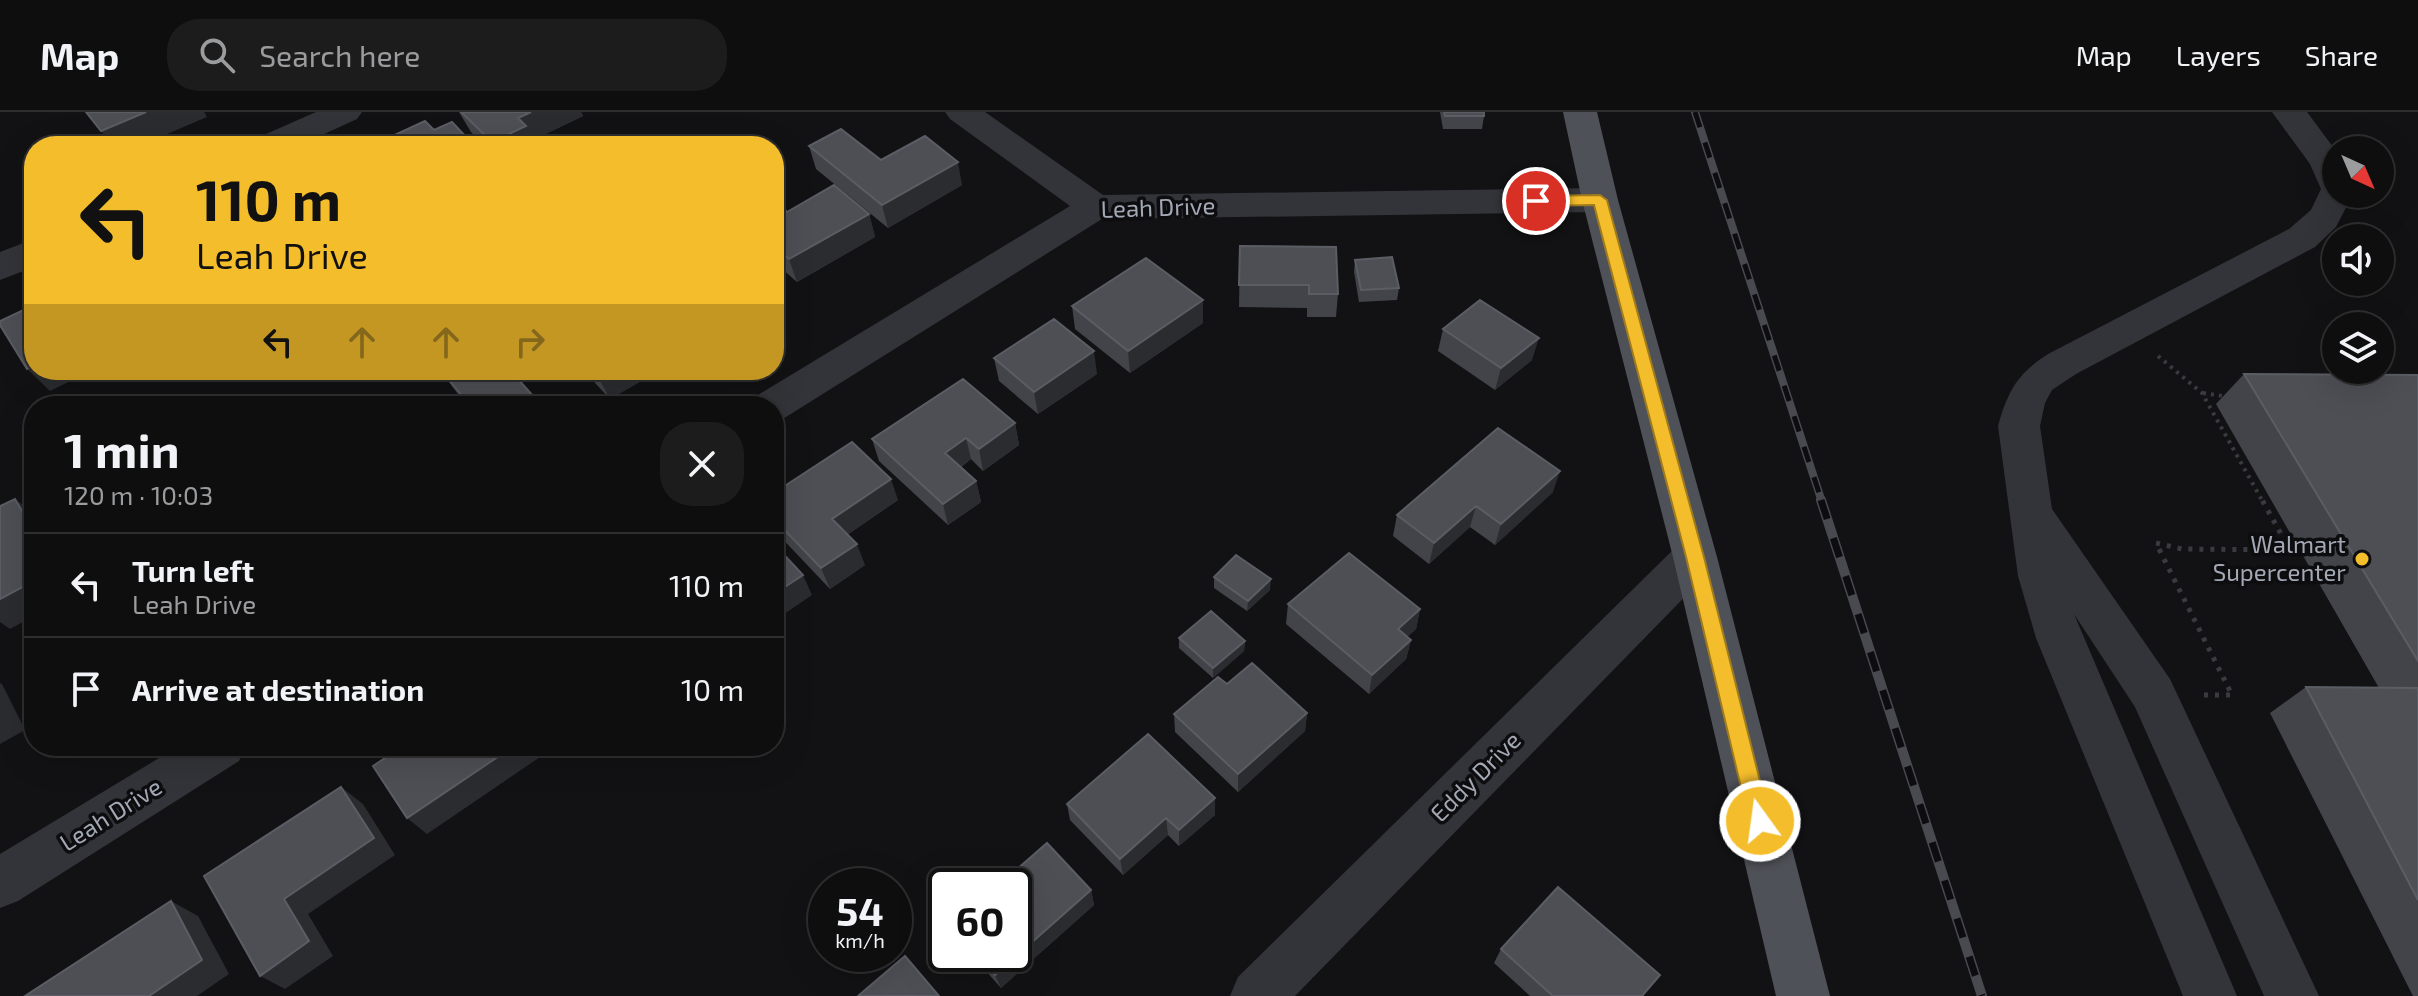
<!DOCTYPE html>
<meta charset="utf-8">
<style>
body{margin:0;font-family:"Exo 2",sans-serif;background:#1c1c1d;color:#f1f3f6;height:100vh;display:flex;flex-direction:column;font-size:30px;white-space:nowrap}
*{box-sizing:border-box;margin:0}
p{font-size:26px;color:#9b9c9e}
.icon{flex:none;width:44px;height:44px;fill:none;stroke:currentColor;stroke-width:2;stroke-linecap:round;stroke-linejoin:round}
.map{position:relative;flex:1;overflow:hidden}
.side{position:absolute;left:24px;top:284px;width:760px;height:360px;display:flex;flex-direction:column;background:#0e0e0f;border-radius:32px;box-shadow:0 8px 32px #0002,0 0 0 2px #2e2e2f}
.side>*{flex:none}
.guide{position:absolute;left:24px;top:24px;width:760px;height:244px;border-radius:32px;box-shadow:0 8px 32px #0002,0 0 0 2px #2e2e2f;background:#f4bd2b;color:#111;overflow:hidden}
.needle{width:52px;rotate:136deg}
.tools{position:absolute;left:2322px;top:24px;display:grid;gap:16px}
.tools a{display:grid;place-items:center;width:72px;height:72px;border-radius:50%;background:#0e0e0f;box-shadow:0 8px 32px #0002,0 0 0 2px #2e2e2f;font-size:40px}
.speed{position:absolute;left:808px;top:756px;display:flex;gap:16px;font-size:40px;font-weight:700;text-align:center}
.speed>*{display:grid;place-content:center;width:104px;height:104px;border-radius:50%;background:#0e0e0f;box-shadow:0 8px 32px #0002,0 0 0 2px #2e2e2f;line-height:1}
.speed small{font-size:20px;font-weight:400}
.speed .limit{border:4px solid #111;border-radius:12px;background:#fff;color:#111}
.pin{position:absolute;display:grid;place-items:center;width:68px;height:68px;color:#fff;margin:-34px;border:4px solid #fff;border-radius:50%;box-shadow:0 2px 8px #0007}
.me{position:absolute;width:88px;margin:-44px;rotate:346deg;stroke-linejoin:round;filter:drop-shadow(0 0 6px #0008)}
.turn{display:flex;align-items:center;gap:28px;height:168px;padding:0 40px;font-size:36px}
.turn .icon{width:104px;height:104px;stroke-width:2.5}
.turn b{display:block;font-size:56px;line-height:68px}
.lanes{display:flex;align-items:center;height:76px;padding:0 40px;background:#0003;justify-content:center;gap:40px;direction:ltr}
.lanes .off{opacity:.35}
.round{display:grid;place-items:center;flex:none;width:84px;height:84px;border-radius:32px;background:#1c1c1d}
.overview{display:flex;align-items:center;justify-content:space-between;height:136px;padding:0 40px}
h1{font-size:48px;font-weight:700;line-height:60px}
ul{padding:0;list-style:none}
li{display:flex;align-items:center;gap:24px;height:104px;padding:0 40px;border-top:2px solid #2e2e2f}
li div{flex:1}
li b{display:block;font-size:30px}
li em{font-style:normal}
header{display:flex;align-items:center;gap:48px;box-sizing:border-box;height:112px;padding:0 40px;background:#0e0e0f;border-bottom:2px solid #2e2e2f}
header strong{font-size:38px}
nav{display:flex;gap:44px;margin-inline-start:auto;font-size:28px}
.search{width:560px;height:72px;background:#1c1c1d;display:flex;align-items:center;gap:20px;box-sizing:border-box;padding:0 28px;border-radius:32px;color:#9b9c9e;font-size:30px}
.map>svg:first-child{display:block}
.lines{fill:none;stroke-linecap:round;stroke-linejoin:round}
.path-far1{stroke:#393b40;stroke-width:4;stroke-dasharray:3 5;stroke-linecap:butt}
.path{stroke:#393b40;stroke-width:5;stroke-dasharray:4 7;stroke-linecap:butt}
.minor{fill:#333439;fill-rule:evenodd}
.major{fill:#4f5158;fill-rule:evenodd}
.rail-far1-casing{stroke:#484a50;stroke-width:8}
.rail-casing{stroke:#484a50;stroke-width:10}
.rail-far1{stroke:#0d0d0f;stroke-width:5;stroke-dasharray:16;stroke-linecap:butt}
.rail{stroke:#0d0d0f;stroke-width:7;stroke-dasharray:20;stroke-linecap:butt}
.wall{fill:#434449}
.shaded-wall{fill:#2b2c2f}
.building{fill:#4e4f55;stroke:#5b5d64;stroke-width:2}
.route{fill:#f4bd2b;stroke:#9f7b1c;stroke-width:2}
.poi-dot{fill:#f4bd2b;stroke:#0d0d0f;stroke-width:3}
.labels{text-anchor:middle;stroke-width:7;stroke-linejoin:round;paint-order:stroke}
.street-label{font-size:24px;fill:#a3a8b5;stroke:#0d0d0f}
.poi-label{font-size:24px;fill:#a3a8b5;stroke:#0d0d0f;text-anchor:end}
</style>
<header>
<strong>Map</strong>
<div class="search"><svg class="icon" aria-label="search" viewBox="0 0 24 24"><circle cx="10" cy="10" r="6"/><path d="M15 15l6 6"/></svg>Search here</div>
<nav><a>Map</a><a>Layers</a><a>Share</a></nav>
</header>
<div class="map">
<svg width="2418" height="884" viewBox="0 0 2418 884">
<rect width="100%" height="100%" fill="#121214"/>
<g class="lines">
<path class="path-far1" d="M2158 244 2202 281 2263 390
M2203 281 2229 285"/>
<path class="path" d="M2204 583H2232L2156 431 2182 437 2290 438 2262 388"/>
<path class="minor" d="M316 0H362L357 7 298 34H252L257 26Z
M945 0H985L1103 83 1600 76 1613 80 1618 88 1613 96 1600 100 1102 107 786 305 774 309V294H752L758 283 1070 94 950 7Z
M2272 0H2307L2336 39V82H2353L2336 115 2315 135 2076 262 2052 278 2045 291 2040 314 2052 397 2170 567 2319 884H2264L2135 595 2074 502 2237 884H2183L2036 526 2018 464 1998 314C2008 279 2017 262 2048 242L2289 117 2311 98 2321 77 2310 52Z
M34 127V155L0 168V140Z
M1695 427 1711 432 1717 445 1711 458 1295 884H1230L1238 865 1679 432Z
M179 634H246L239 649 18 789 0 796V742Z"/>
<path class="major" d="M1563 0H1597L1618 88 1717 445 1830 884H1776L1673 445 1582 88Z"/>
<g class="rail-far1-casing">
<path id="rail-far1" d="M1695 0 1822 390"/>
</g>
<g class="rail-casing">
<path id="rail" d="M1821 388 1982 884"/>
</g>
<use href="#rail-far1" class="rail-far1"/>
<use href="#rail" class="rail"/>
</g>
<path class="wall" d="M459 0H581L583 4 533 28 536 34H484L471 20Z
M1440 0H1484V4L1482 17H1443Z
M809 34 881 48 962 73 888 116 816 57Z
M774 95 787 100 869 102 875 125 797 170 774 150Z
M1240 134 1338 182 1336 205H1307V196L1239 195Z
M1355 148 1399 176 1397 188 1359 190 1354 160Z
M1203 188V211L1130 261 1075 217 1072 194Z
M1443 217 1532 248 1495 278 1438 239Z
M994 246 1097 262 1038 302 999 269Z
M583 258H660L610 287Z
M441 259 542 294 463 289Z
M2244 262 2418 263V884H2413L2270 601 2306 575 2379 576 2216 292Z
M1015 311 1019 333 983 359 971 347 961 355 976 369 981 390 948 413 879 349 872 327Z
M1553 380 1495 433 1470 415 1429 452 1393 424 1397 403Z
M774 381 898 388 847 423 865 453 830 477 774 418Z
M1214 465 1270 478 1247 499 1214 476Z
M1288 492 1420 497 1416 517 1407 525 1411 528 1406 547 1369 582 1286 512Z
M1179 526 1245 529 1244 539 1213 566 1179 536Z
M1227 572 1307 601 1305 619 1238 680 1175 620 1174 602Z
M1067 692 1215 703 1179 734 1168 723 1123 763 1070 708Z
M1091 778 1094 793 1001 876 971 842H1014Z
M1501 837 1642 884H1530L1494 851Z"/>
<path class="shaded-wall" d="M146 0H204L207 5 139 34H113L101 19Z
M531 0H581L583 4 533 28 536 34H494L492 30 518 6Z
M467 26 472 34H450Z
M958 50 962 73 888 116 882 93Z
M869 102 875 125 797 170 789 147Z
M774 157 782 179 774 184Z
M1203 188V211L1130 261 1128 239Z
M1539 226 1532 248 1495 278 1501 256Z
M1094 239 1097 262 1038 302 1034 280Z
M34 253V258H93L50 279 27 257Z
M610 258H660L610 287 598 265Z
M1015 311 1019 333 983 359 979 337Z
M966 326 971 347 950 362 945 341Z
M1560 359 1553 380 1495 433 1501 412Z
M891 367 898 388 840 428 832 407Z
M976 369 981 390 948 413 943 392Z
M15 387 34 402V420Z
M1476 394 1470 415 1429 452 1434 431Z
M857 432 865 453 830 477 821 456Z
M803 463 812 483 774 509V482Z
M1271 467 1270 478 1247 499 1248 489Z
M34 469V504L10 517 0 510V487Z
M1420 497 1416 517 1394 537 1398 517Z
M1411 528 1406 547 1369 582 1372 563Z
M1245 529 1244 539 1213 566V556Z
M0 571 2 572 25 618 0 632Z
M1307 601 1305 619 1238 680V662Z
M514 634H540L546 641 427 722 407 706Z
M341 675 363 692 395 743 308 802 333 844 285 877 260 864 284 787Z
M1215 686V703L1179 734V718Z
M1166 706 1168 723 1123 763 1120 747Z
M1091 778 1094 793 1001 876 995 863Z
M171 789 198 804 229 862 197 884H149Z"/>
<path class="building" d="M86 0H146L101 19Z
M461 0H531L518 6 526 14 492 30Z
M1444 0H1484V4H1445Z
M425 9 434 18 452 10 467 26 450 34H371Z
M841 17 881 48 925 24 958 50 882 93 809 34Z
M834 73 869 102 789 147 774 134V95L779 92 787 100Z
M1240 134 1336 135 1338 182H1309V173H1239Z
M1392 145 1399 176 1361 178 1355 148Z
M1146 146 1203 188 1128 239 1072 194Z
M1480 188 1539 226 1501 256 1443 217Z
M34 193V253L27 257 0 213V209Z
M1054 207 1094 239 1034 280 994 246Z
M443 258H510L542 294H453L465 287 441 259Z
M591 258H610L598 265Z
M2244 262 2418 263V549Z
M963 267 1015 311 979 337 966 326 945 341 976 369 943 392 872 327Z
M1498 316 1560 359 1501 412 1476 394 1434 431 1397 403Z
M852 330 891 367 832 407 857 432 821 456 774 407V381Z
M15 387 34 420V469L0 487V394Z
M774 432 803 463 774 482Z
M1349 441 1420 497 1398 517 1411 528 1372 563 1288 492Z
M1236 443 1271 467 1248 489 1214 465Z
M1211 499 1245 529 1213 556 1179 526Z
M34 518V528L30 521Z
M1252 551 1307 601 1238 662 1174 602 1218 565 1227 572Z
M2306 575 2418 576V788Z
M1148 622 1215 686 1179 718 1166 706 1120 747 1067 692Z
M403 634H514L407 706 373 654Z
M341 675 374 726 284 787 309 829 260 864 204 764Z
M1047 731 1091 778 995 863 977 842H1014V774H998Z
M1558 775 1660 863 1642 884H1553L1501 837Z
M171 789 202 848 149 884H25Z
M905 844 939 884H858Z"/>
<path class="route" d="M1600 83 1607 88 1704 445 1770 709 1767 715 1760 718 1752 715 1749 709 1686 445 1594 93 1536 94 1529 89 1536 84Z"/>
<circle class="poi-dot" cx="2362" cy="447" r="8"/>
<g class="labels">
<g class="street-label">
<text transform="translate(1158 96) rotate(-2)" y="8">Leah Drive</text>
<text transform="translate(1476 665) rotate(-45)" y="8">Eddy Drive</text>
<text transform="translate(111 703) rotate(-32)" y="8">Leah Drive</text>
</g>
<g class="poi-label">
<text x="2346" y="441">Walmart<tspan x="2346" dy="28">Supercenter</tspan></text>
</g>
</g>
</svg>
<div class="tools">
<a><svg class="needle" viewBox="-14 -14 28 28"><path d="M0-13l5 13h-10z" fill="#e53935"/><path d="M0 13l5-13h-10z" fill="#9b9c9e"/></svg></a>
<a><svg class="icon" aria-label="sound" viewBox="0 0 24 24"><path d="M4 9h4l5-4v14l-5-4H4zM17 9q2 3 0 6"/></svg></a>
<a><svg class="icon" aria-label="layers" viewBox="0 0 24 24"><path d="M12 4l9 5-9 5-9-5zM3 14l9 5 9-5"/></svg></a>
</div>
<div class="speed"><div>54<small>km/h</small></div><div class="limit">60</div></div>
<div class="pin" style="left:1536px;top:89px;background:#d93025"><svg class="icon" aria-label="arrive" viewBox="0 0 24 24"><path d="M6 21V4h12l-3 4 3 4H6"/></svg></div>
<svg class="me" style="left:1760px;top:709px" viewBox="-20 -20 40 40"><circle r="17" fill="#f4bd2b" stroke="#fff" stroke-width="3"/><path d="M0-11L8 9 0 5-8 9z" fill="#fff"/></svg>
<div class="guide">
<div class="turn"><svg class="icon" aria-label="left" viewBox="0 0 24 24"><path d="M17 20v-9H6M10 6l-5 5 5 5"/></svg><div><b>110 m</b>Leah Drive</div></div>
<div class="lanes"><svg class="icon" aria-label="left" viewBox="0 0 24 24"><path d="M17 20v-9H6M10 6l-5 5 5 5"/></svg><svg class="icon off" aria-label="ahead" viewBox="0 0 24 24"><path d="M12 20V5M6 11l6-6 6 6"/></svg><svg class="icon off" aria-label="ahead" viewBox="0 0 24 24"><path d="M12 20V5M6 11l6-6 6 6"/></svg><svg class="icon off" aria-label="right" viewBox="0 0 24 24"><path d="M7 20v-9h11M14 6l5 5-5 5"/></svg></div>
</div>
<section class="side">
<div class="overview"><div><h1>1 min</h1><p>120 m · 10:03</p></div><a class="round"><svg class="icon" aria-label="close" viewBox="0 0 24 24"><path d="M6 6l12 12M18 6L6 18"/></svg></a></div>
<ul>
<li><svg class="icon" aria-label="left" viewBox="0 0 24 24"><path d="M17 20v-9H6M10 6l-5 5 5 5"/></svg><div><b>Turn left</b><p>Leah Drive</p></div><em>110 m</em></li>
<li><svg class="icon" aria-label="arrive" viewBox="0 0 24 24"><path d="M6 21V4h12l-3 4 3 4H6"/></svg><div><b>Arrive at destination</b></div><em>10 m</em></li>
</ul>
</section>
</div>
